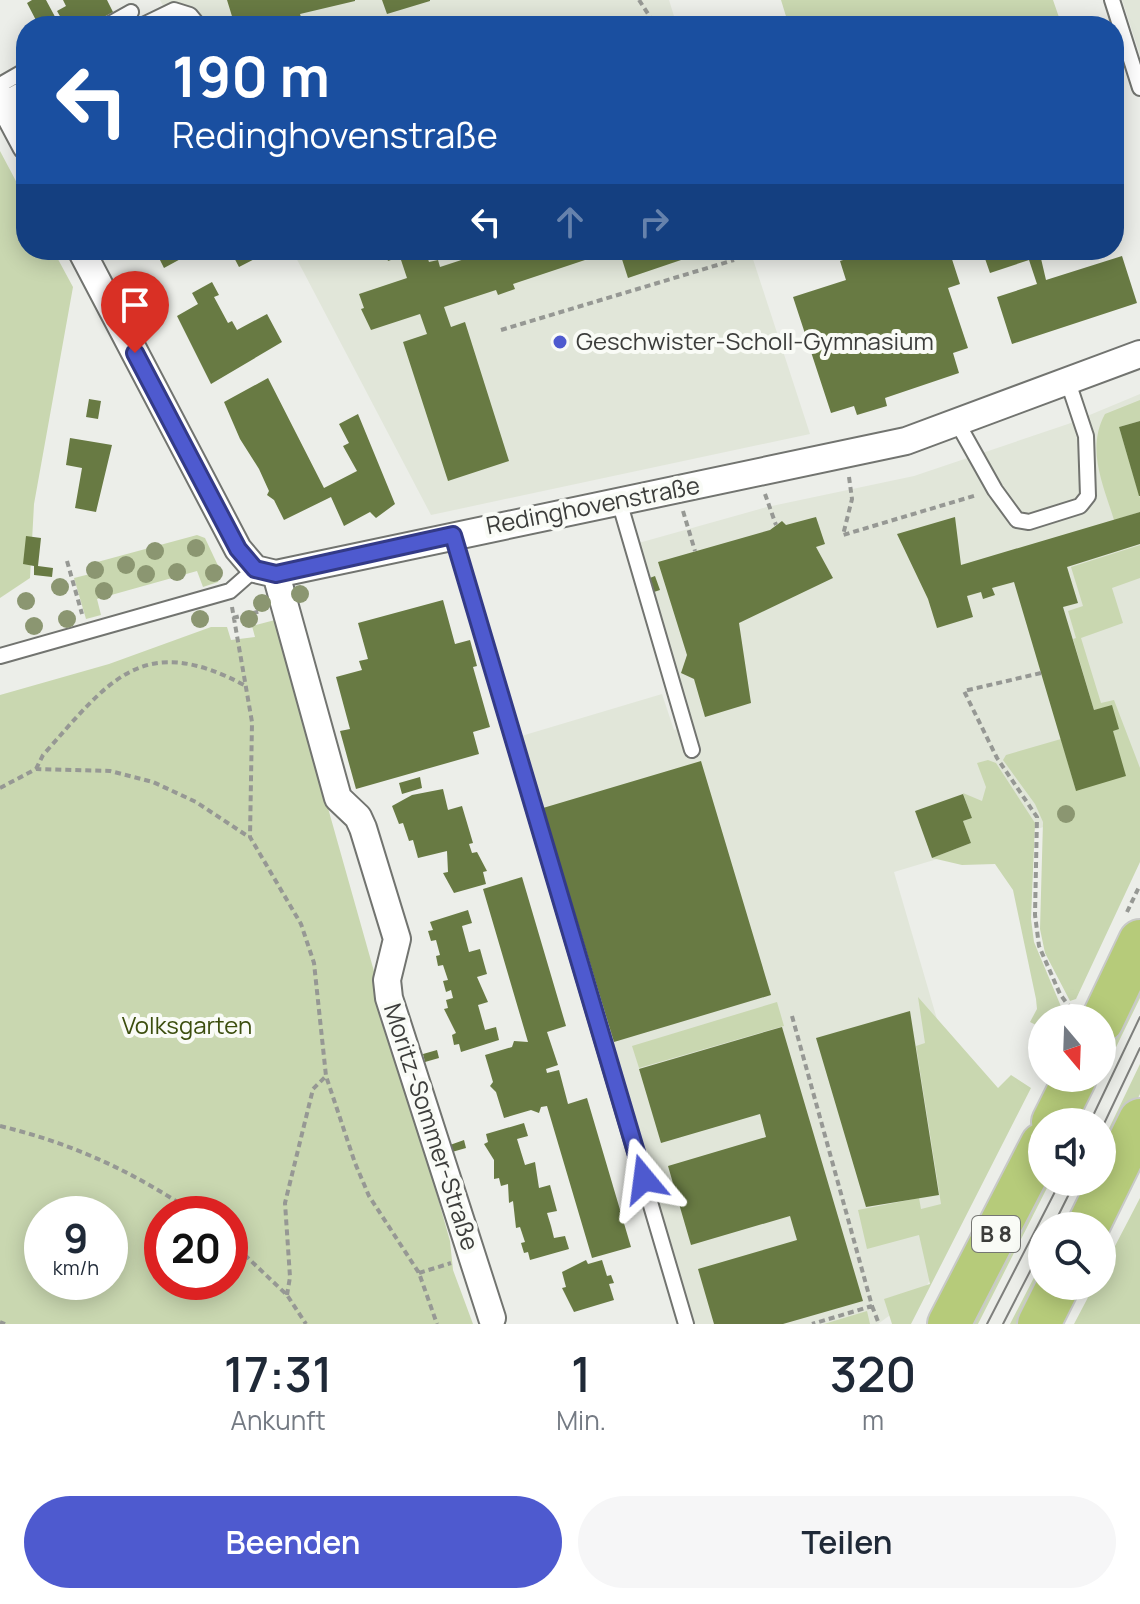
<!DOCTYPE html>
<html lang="de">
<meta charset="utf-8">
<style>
body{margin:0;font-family:Manrope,sans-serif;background:#f6f6f7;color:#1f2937;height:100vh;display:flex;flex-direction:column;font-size:30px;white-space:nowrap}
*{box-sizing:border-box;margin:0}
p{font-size:26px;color:#747a83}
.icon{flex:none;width:44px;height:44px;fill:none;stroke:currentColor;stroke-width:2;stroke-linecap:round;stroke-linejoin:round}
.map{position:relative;height:1324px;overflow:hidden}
.side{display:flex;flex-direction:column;background:#fff;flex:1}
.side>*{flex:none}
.hud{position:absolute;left:16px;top:16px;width:1108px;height:244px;border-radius:32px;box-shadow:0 4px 20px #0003;background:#1a4fa0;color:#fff;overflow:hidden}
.needle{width:52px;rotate:161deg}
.buttons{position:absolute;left:1028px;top:1004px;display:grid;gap:16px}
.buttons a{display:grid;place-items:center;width:88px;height:88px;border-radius:50%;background:#fff;box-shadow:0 4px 20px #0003;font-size:40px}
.speed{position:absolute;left:24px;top:1196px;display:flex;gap:16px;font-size:40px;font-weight:700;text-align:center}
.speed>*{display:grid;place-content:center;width:104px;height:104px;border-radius:50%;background:#fff;box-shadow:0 4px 20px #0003;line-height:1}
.speed small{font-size:20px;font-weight:400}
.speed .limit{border:12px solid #d22;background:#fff;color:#111}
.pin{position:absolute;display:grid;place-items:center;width:68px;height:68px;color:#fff;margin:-82px -34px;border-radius:50% 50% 50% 0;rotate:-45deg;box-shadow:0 0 8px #0007}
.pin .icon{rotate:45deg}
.me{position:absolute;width:88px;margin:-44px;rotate:344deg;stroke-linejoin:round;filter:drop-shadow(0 0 6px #0008)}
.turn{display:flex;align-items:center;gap:28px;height:168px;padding:0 24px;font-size:36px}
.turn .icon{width:104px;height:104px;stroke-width:2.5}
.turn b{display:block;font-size:56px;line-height:68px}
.lanes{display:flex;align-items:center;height:76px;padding:0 24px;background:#0003;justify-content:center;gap:40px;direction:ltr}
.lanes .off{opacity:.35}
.eta{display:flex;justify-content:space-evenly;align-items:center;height:136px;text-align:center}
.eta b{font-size:48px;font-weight:600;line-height:56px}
.button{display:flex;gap:16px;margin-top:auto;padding:16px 24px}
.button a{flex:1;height:92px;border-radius:48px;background:#4e5acf;color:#fff;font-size:32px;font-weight:600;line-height:92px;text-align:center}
.button a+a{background:#f6f6f7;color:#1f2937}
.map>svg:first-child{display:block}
.built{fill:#e1e6d9}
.green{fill:#c9d7b0;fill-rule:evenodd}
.building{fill:#687a43}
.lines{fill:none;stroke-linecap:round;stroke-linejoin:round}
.lane-casing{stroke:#727470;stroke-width:18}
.street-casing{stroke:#727470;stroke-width:30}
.primary-casing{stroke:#c8c9c8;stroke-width:46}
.path{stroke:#969894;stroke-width:4;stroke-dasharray:6 4;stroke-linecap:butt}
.lane{stroke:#fff;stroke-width:14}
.street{stroke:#fff;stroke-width:26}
.primary{stroke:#b6cb7a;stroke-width:42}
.tram{stroke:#7e7f7c;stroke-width:2}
.tree{fill:#8b9671}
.route-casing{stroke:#333a87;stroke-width:20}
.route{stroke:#4e5acf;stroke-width:14}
.poi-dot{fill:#4e5acf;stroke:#f9fbf6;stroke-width:3}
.labels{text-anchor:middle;stroke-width:8;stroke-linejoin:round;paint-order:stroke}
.shield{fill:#f9fbf6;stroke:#757673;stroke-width:2}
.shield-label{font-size:22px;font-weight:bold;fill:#3c3d3b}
.poi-label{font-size:24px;fill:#3c3d3b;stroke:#f9fbf6;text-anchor:start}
.street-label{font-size:24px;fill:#3c3d3b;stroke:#f9fbf6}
.park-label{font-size:24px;fill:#3c4e0e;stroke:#f9fbf6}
</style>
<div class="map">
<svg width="1140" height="1324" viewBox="0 0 1140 1324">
<rect width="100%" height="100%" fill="#eceee9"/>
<path class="built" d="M160 0H669L677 26H174Z
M1122 0H1140V55Z
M292 250H750L810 434 431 515Z
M1140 394V798L894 872 965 1115 933 1275 924 1290 878 1324H677L505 741 662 694 674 730 692 724 635 544 767 507 914 476 1068 424Z"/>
<path class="green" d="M781 0H1053L1062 26H789Z
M0 151 26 200V250H53L73 287 34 504 30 578 0 598Z
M1140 400V421L1119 427 1140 498V512L1114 520C1103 484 1086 449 1105 414Z
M197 535 205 538 221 572 218 582 203 587 197 571 97 599 101 615 86 619 74 578 90 574V564Z
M1140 545V578L1112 588 1123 623 1081 638 1101 703 1114 700 1140 768V862L1076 999 1070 1001 1045 953 1040 929 1043 822 1035 804 1003 760 1006 755 1061 739 1076 791 1113 731 1112 706 1094 710 1073 639 1076 638 1068 611 1083 606 1071 567Z
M275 620 450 1241 453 1270 473 1324H0V695L109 664 211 627H227L231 640 255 637 252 626ZM42 1214H110V1282H42ZM162 1214H230V1282H162Z
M988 760 996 763 1035 823 1031 919 1034 942 1065 1016 1042 1018V1028L1030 1022 1037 1009 1036 999 1013 890 995 864 962 865 932 858 971 843 963 821 972 818 963 793 982 801 986 787 977 763Z
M1140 972V998L1102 1076V1051Z
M918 997 998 1088 1011 1075 1031 1088 911 1324H892L884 1299 930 1284 919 1235 867 1249 858 1210 919 1198 921 1209 941 1204 916 1046 925 1043Z
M777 1002 784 1026 639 1068 632 1046Z
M1140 1064V1094L1102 1171V1143Z
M1042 1182H1050L978 1324H965Z
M1140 1198V1324H1074L1094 1286H1102V1271Z
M1042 1262V1286L1024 1324H1010Z
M867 1311 870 1324H824Z"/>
<path class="building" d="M32 0H46L60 26H39L27 3Z
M63 0H107L113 12 87 26H77L74 20 65 25 57 11 66 6Z
M227 0H355V1L300 14 304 26H235Z
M382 0H430V1L387 14Z
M155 250H197L164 268Z
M230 250H272L239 267Z
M384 250H425L429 262 438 260 440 267 492 250H615L513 284 515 289 498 295 496 290 444 307 451 327 465 322 509 461 448 481 403 342 427 334 420 314 371 330 361 309 364 308 359 294 407 278 400 257 388 261Z
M619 250H681L684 259 628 278Z
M874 250H949L960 284 948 288 968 348 953 353 959 373 885 398 887 406 857 415 854 406 831 413 793 297 846 280 840 261Z
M982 250H1039L1046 280 1122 256 1137 303 1012 344 997 297 1037 284 1029 260 990 273Z
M212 282 219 295 214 297 228 323 232 321 237 330 267 314 282 342 211 384 177 316 198 304 192 293Z
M268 378 324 488 357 471 343 446 349 443 339 424 358 414 395 504 376 518 370 512 344 526 331 497 284 520 274 500 267 495 269 491 259 469 240 439 224 402Z
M89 399 101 401 98 419 86 417Z
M1140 421V496H1139L1119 427Z
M70 438 112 445 96 512 75 508 82 468 66 465Z
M1140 512V544L1067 567 1078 603 1063 607 1094 710 1112 705 1119 729 1113 731 1126 776 1076 791 1014 582 992 588 995 595 983 599 981 592 967 596 973 617 937 628 928 599 897 534 955 517 961 565Z
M816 517 825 544 816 547 833 578 739 623 751 703 705 717 694 679 681 673 687 655 658 562 770 530 782 521 786 525Z
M26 536 41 538 38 566 53 568 52 577 34 575V566L23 564Z
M655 576 660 590 651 593 647 579Z
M443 600 455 644 470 640 477 666 473 667 490 727 473 732 479 754 356 789 340 731 350 729 336 677 362 670 359 661 368 659 358 623Z
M701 761 771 995 614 1042 543 808Z
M420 777 422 788 402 794 399 783Z
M443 789 448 810 462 806 473 843 469 844 472 853 477 852 487 871 483 872 486 884 454 893 443 873 448 872 447 851 418 858 413 840 409 841 403 823 399 824 392 806 412 795Z
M963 794 972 818 963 821 971 843 932 858 915 811Z
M522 877 566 1026 547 1032 558 1065 546 1069 547 1073 559 1070 568 1104 587 1098 631 1247 592 1258 547 1106 541 1107 539 1113 531 1110 504 1118 496 1092 490 1086 493 1082 485 1055 512 1047 514 1041 528 1042 483 889Z
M468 910 472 923 462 926 469 952 480 949 487 974 477 977 488 1002 478 1005 485 1030 496 1027 499 1040 461 1052 459 1044 454 1045 452 1035 456 1033 444 1009 448 1008 446 1000 453 998 451 990 446 992 443 981 448 980 443 965 438 966 436 956 440 955 436 940 431 941 428 931 433 930 430 922Z
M910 1011 939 1195 866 1207 816 1038Z
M782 1027 863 1301 783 1324H714L698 1269 797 1240 790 1216 691 1245 668 1166 766 1137 760 1114 661 1143 639 1069Z
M437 1050 439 1058 425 1062 423 1054Z
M524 1123 528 1136 517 1139 525 1165 535 1162 539 1188 550 1185 557 1211 547 1213 551 1226 554 1238 565 1236 569 1249 530 1260 528 1252 524 1253 521 1243 525 1242 520 1227 516 1228 513 1201 509 1203 508 1184 501 1186 499 1178 494 1179V1160L484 1144 488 1142 486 1134Z
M464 1140 466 1148 452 1152 450 1145Z
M586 1260 588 1264 602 1260 607 1276 611 1275 614 1283 609 1284 614 1300 574 1312 562 1288 566 1287 562 1272Z"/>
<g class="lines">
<g class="lane-casing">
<path id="lane" d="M1112 0 1140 88
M106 26 131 12
M141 26 174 10 190 15 199 26
M0 85 26 70
M2 100 26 87
M958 424 995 490 1017 520 1029 522 1080 506 1088 496 1086 436 1068 382
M619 501 692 750
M453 535 686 1324
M0 656 230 591 255 569"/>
</g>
<g class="street-casing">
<path id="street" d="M0 97 26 146
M81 250 238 549 255 569 276 574 906 441 1140 354
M276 574 338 798 358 817 363 828 397 939 387 980 389 998 492 1318"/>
</g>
<g class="primary-casing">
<path id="primary" d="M1102 1021 1140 941
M1053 1122 1075 1078
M1088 1226 1140 1120
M949 1324 1042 1144
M1039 1324 1058 1286"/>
</g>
<path class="path" d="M639 0 656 26
M501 330 734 260
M849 477 852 499 843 535 977 495
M765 494 776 525
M683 511 695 551
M67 561 82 614
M232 607 252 722 250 837 301 924 314 963 326 1076 355 1163 369 1196 419 1273 437 1324
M233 618 261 611
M1041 673 964 691 997 758 1037 817 1035 915 1039 946 1060 994 1073 1012
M36 769 43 755C109 681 142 630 246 686
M0 788 36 769 110 771 153 782 196 802 249 837
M1127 912 1140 885
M792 1016 872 1306 812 1324
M0 1126C71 1143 135 1172 195 1214
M230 1241 287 1295 306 1324
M419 1273 451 1263
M287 1295 290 1277 285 1203 313 1089 326 1076
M872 1306 879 1324
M0 1322 5 1324"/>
<use href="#lane" class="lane"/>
<use href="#street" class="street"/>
<use href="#primary" class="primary"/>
<path class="tram" d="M1090 1122 1140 1017
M1102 1128 1140 1048
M1053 1226 1075 1182
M987 1324 1060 1182
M1003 1324 1042 1248"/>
</g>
<g class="tree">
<circle cx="196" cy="548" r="9"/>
<circle cx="155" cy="551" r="9"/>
<circle cx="126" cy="565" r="9"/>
<circle cx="95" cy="570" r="9"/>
<circle cx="177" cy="572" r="9"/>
<circle cx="214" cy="573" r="9"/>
<circle cx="146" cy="574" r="9"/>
<circle cx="60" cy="587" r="9"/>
<circle cx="104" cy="591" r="9"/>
<circle cx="300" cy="594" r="9"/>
<circle cx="26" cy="601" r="9"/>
<circle cx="262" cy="603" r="9"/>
<circle cx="67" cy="619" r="9"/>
<circle cx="200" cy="619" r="9"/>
<circle cx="249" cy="619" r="9"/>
<circle cx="34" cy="626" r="9"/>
<circle cx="1066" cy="814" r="9"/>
</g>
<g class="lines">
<g class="route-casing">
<path id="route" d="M135 353 238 549 255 569 276 574 453 535 644 1179"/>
</g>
<use href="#route" class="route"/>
</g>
<circle class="poi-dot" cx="560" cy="342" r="8"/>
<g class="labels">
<rect class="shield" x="972" y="1216" width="48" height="36" rx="6"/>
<g class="shield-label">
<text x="996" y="1242">B 8</text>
</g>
<g class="poi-label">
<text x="576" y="350">Geschwister-Scholl-Gymnasium</text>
</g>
<g class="street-label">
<text transform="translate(593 506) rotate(-11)" y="8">Redinghovenstraße</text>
<text transform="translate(431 1127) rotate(72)" y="8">Moritz-Sommer-Straße</text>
</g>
<g class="park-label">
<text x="187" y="1034">Volksgarten</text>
</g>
</g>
</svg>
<div class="buttons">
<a><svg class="needle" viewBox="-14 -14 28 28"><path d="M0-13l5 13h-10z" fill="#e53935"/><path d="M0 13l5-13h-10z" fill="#747a83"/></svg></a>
<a><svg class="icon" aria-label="sound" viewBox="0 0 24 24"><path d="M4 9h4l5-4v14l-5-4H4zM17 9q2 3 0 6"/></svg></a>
<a><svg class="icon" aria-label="search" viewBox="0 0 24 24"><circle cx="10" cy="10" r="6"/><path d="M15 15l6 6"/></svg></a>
</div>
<div class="speed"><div>9<small>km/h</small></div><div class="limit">20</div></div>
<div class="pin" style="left:135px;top:353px;background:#d93025"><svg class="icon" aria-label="arrive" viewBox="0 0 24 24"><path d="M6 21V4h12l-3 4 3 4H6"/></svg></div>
<svg class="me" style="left:644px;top:1179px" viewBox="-20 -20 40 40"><path d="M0-17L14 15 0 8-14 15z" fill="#4e5acf" stroke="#fff" stroke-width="4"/></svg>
<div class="hud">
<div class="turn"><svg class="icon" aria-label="left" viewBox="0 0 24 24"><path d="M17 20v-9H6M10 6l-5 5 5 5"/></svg><div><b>190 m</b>Redinghovenstraße</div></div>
<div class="lanes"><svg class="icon" aria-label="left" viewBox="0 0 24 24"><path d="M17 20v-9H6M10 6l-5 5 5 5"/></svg><svg class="icon off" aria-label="ahead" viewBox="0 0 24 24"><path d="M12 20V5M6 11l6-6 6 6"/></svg><svg class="icon off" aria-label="right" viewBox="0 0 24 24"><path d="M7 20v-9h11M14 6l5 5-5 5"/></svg></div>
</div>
</div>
<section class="side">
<div class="eta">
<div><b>17:31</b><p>Ankunft</p></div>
<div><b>1</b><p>Min.</p></div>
<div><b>320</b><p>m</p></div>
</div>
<div class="button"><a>Beenden</a><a>Teilen</a></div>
</section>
